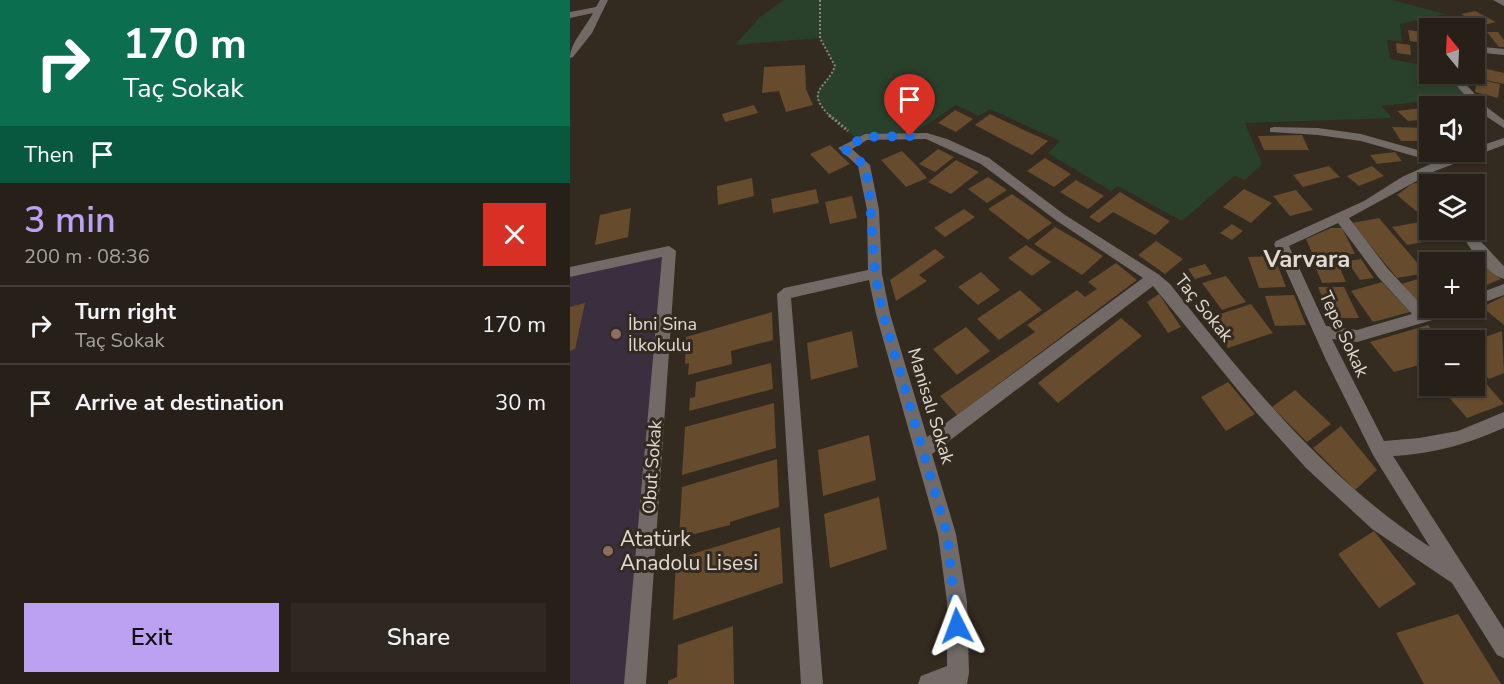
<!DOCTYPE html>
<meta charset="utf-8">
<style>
body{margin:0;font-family:"Nunito Sans",sans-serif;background:#2e2821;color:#f1f3f6;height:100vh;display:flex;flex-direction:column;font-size:22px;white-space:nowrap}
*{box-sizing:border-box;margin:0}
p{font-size:20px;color:#a4a3a2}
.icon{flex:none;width:33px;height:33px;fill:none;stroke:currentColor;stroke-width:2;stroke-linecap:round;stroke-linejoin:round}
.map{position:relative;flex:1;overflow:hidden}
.drawer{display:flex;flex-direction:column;background:#262018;width:570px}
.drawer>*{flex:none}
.banner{background:#0b6e4f;color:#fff;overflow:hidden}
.needle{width:39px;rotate:342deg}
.controls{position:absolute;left:849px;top:18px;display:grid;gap:12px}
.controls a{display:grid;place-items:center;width:66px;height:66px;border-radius:0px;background:#262018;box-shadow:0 2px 4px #0004,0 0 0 2px #423e37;font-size:30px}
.pin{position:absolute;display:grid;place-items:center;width:51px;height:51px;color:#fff;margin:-62px -26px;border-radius:50% 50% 50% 0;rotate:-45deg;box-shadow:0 0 6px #0007}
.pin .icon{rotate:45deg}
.me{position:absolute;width:66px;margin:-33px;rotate:357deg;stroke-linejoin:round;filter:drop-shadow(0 0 4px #0008)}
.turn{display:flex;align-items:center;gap:21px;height:126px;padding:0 24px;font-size:27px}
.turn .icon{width:78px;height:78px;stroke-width:2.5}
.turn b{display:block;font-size:42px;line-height:51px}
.then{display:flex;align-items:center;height:57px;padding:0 24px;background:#0003;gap:12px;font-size:22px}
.round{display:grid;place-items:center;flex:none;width:63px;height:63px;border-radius:0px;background:#2e2821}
.summary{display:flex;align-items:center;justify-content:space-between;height:102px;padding:0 24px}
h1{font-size:36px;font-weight:600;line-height:45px;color:#bca0f2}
.action{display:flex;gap:12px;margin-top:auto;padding:12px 24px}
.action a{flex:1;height:69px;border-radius:0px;background:#bca0f2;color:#111;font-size:24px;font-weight:600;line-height:69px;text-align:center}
.action a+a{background:#2e2821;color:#f1f3f6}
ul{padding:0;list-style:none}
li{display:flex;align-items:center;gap:18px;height:78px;padding:0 24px;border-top:2px solid #423e37}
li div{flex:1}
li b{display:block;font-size:22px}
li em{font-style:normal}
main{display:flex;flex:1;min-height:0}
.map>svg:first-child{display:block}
.education{fill:#392f3e}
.green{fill:#29402b}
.building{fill:#664b2c}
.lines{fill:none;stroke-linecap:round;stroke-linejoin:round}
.path-far1{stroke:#8c847c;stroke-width:2;stroke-dasharray:2 2;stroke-linecap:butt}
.path{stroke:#8c847c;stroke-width:3;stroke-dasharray:2 2;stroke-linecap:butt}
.minor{fill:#716a67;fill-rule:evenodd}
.route{stroke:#1a73e8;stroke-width:10;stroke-dasharray:0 18}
.education-dot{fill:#8d6e63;stroke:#332a20;stroke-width:2}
.labels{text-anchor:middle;stroke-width:6;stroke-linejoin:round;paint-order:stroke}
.street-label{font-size:18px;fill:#e0dad3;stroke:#332a20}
.poi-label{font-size:18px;fill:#e0dad3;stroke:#332a20;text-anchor:start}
.near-poi-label{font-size:21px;fill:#e0dad3;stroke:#332a20;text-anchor:start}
.district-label{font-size:24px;font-weight:bold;fill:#e0dad3;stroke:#332a20}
</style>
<main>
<section class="drawer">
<div class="banner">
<div class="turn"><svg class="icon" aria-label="right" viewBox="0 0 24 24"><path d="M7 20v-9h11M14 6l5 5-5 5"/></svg><div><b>170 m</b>Taç Sokak</div></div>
<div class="then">Then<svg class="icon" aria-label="arrive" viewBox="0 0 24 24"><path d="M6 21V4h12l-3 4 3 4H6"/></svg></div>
</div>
<div class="summary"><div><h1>3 min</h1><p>200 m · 08:36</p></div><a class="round" style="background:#d93025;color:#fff"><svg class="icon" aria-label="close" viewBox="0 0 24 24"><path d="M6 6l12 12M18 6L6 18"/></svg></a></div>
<ul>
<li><svg class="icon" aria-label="right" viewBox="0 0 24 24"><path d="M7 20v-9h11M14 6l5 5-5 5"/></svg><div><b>Turn right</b><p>Taç Sokak</p></div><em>170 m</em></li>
<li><svg class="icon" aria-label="arrive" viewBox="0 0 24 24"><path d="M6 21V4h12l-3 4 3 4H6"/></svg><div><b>Arrive at destination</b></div><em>30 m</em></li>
</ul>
<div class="action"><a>Exit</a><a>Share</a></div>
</section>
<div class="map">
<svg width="934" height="684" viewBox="0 0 934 684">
<rect width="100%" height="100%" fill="#332a20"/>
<path class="education" d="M99 251 65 684H0V272Z"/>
<path class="green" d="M214 0H821L876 14 830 24 832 41 817 40 820 59 859 66 860 74H881L900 96 812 106 822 118 675 123 692 164 675 180 664 176 612 221 548 186 541 191 478 153 490 141 420 109 409 116 386 105 340 136 289 140 260 117 247 99C245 84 262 79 265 66L250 38 165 45 190 17Z"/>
<path class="building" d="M905 11 926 22 911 26 891 14Z
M838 30 860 33V44L840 41Z
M917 32H928L934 40V47H929Z
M826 43 840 45 841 55 827 53Z
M235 65 236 89 243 105 216 112 209 91 192 93 194 67Z
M909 67 934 73V84L907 78Z
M907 79 930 84 928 98 905 92Z
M184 105 188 113 155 122 152 114Z
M860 107V119L838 121 827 111Z
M385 110 403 119 386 132 368 123Z
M420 114 456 131 478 141 462 155 405 125Z
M822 127 860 128V141H831Z
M732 135 739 150H694L688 136Z
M260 145 280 164 259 174 240 154Z
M368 149 384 157 365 172 349 164Z
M332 151 346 165 357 178 336 187 311 160Z
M825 152 832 161 807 164 800 155Z
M475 158 501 174 484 187 457 171Z
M386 160 409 172 381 194 358 182Z
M759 166 770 177 733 187 723 175Z
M802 166 814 176 789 186 777 176Z
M875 175 886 184H860V208L846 211 827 195 842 184Z
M418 177 437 190 417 203 398 189Z
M182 178 184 196 148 205 147 186Z
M506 180 534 196 518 209 490 192Z
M246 189 249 203 203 213 201 199Z
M674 189 702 203 681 223 653 207Z
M726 190 743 210 720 216 703 196Z
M550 192 575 207 600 221 585 235 543 212 529 223 519 217Z
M442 194 462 208 482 223 458 240 418 209Z
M282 196 287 218 260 224 255 202Z
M61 208 58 237 25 245 30 215Z
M394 209 405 217 375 237 364 228Z
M809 218 856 273 827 278 782 223Z
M850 222 865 240 837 245 822 227Z
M662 224 673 231 662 240 650 233Z
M485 227 511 242 533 256 512 275 464 244Z
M761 228H772L785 254 743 255 736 239Z
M586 241 613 259 595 274 568 255Z
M456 245 481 262 462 276 438 258Z
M365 249 375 257 349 275 357 281 326 301 320 280Z
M704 256 716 287 689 288 678 257Z
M742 259H766L776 282 752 283Z
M791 259 804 278 790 280 777 261Z
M907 259 931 279 904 290V262H898Z
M546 263 567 280 387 415 370 396 465 332 457 325 507 290 515 297 527 289 518 282Z
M635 264 642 274 625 279 618 269Z
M411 272 430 290 408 305 388 287Z
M656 276 676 302 652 310 632 283Z
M855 277 860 282V305L852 307 831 284Z
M812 282 840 312 803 322 781 291Z
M748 287H774L789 318H761Z
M450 290 472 310 429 340 407 319Z
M589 294 611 327 598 333 577 302Z
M724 295 736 325 705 326 695 296Z
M934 296V325L912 307Z
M15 303 5 349 0 351V307Z
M681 304 703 333 658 348 638 318Z
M202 312 203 340 161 351 162 364 118 375 119 363 115 364 116 337Z
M551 318 572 336 488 403 468 383Z
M858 325 871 340H860V362L824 372 800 342Z
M396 327 420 351 387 375 363 349Z
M282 331 288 367 241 380 237 343Z
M932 331 934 373 919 379 904 364V341Z
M201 363 203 389 119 411 120 398 125 397 126 382Z
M904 370 934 404 897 418 869 386H904Z
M658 382 685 414 656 431 631 397Z
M725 390 761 424 737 442 702 407Z
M204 403 206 448 112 475 115 427Z
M771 426 807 470 785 490 743 448Z
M299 435 306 480 253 496 248 450Z
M207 459 209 507 160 522V525L109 538 112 487Z
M309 497 317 549 260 568 254 514Z
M210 527 213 583 103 620 106 559Z
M804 531 846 584 809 608 768 554Z
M888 614 919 664 931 684H854L826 633Z
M163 626 164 684H98V681L107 677 108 645Z"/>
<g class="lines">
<path class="path-far1" d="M250 0V38L265 66C257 89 233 90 261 117"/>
<path class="path" d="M259 115 278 131"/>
<path class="minor" d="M30 0H38L22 33 3 57 0 58C0 43 16 27 23 13L0 18V12L26 7Z
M923 0H934V6Z
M904 46 934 49V55L904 52Z
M876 74H886L919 109 934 120V128L911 113Z
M704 127 748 128 791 134 876 158 895 152H904V148L934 138V145L865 171 779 218 818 269 856 310 866 308H892L890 312 787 342 762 339 814 441 849 438 888 431 934 412V428C893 445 868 453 823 456L934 629V658L927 655 882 583 802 529 736 468 685 411 583 286 362 454 386 534 397 602 399 673 397 684H348L351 676 377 666V602L368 534 306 314 299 280 221 298 253 684H231L207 294 214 288 298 270 297 210 288 166 268 148 295 134 357 133 377 139 419 158 495 215 588 274 600 284C677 381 755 478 860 547L803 455 756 360 704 244 706 241 794 201 832 177 865 162 791 141 748 135 700 132V128ZM356 139 411 164 487 221 573 278 357 437 320 314 312 274 309 210 300 165 282 149 297 140ZM768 223 808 277 842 314 787 330 756 326 719 246Z
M902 235C910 238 926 259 934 266V279C918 274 904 254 895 240Z
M99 246 106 251 76 684H54L92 257 0 277V267Z
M934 284V295L904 306V295Z"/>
</g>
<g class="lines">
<path class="route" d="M340 136 295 137 274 148 294 165 299 185 305 274 313 314 377 534 387 626"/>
</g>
<g class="education-dot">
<circle cx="46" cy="334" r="6"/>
<circle cx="38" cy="551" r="6"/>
</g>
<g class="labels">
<g class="street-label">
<text transform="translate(634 308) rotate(51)" y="6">Taç Sokak</text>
<text transform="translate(774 334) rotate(65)" y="6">Tepe Sokak</text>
<text transform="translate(361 406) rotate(73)" y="6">Manisalı Sokak</text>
<text transform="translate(82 467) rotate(-86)" y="6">Obut Sokak</text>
</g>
<g class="poi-label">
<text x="58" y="330">İbni Sina<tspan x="58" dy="21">İlkokulu</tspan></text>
</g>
<g class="near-poi-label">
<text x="50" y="546">Atatürk<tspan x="50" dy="24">Anadolu Lisesi</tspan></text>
</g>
<g class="district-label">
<text x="737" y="267">Varvara</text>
</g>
</g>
</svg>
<div class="controls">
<a><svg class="needle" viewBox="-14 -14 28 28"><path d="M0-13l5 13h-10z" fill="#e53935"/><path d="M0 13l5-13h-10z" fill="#a4a3a2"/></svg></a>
<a><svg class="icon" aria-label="sound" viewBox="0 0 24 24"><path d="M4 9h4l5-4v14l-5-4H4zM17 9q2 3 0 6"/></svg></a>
<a><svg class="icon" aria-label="layers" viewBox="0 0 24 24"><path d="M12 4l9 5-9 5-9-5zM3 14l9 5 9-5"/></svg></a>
<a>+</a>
<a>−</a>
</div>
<div class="pin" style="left:340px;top:136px;background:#d93025"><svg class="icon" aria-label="arrive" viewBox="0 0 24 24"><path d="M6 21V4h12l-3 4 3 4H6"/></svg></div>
<svg class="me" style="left:387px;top:626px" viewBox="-20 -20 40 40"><path d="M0-17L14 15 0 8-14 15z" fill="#1a73e8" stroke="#fff" stroke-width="4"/></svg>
</div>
</main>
